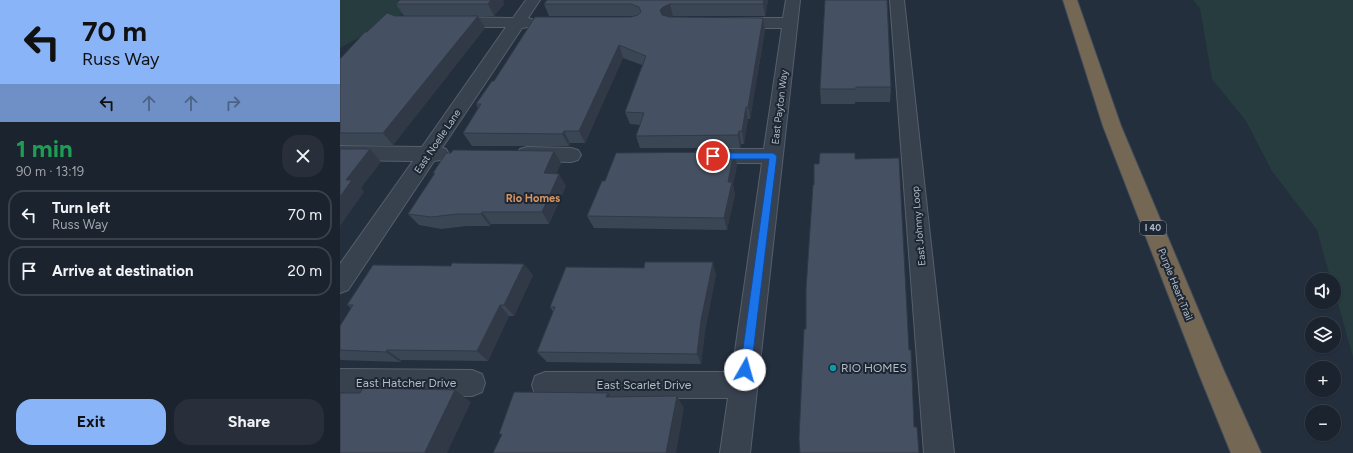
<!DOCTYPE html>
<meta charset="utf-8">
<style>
body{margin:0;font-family:Figtree,sans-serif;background:#282f3a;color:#f1f3f6;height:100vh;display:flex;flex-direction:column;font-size:15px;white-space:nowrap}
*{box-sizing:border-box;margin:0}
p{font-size:13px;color:#a0a4aa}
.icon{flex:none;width:22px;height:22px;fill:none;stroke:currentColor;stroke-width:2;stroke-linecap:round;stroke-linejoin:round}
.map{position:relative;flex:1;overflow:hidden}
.details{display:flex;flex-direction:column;background:#1b232e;width:340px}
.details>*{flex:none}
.guide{background:#8ab4f8;color:#111;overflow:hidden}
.fabs{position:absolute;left:965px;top:273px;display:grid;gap:8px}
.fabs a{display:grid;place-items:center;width:36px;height:36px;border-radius:50%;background:#1b232e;box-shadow:0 1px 3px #0004,0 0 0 1px #39404a;font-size:20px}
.pin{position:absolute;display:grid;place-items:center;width:34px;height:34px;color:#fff;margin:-17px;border:2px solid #fff;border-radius:50%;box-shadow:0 1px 4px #0007}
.me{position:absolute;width:44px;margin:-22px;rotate:7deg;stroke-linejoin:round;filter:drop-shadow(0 0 3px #0008)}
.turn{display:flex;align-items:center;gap:14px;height:84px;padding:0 16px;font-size:18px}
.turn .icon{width:52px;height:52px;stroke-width:2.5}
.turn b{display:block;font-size:28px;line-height:34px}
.lanes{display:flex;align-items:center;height:38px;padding:0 16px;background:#0003;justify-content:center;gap:20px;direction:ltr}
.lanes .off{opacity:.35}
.round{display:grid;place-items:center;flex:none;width:42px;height:42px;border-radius:16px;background:#282f3a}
.headline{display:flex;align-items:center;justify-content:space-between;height:68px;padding:0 16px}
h1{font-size:24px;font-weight:700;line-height:30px;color:#1e9e55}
.button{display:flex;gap:8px;margin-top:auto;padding:8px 16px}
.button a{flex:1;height:46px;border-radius:16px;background:#8ab4f8;color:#111;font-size:16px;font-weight:700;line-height:46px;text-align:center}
.button a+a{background:#282f3a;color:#f1f3f6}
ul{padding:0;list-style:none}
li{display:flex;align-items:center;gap:12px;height:50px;margin:0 8px 6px;padding:0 8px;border:2px solid #39404a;border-radius:16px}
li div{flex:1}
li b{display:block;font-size:15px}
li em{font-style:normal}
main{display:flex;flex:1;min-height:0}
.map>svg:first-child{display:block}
.green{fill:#263c3f}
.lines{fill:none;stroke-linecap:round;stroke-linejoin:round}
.minor-casing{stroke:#565f6c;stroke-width:2}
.motorway-casing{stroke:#434c59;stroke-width:2}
.minor{fill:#38414e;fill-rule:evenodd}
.motorway{fill:#746855;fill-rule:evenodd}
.wall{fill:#3b4654}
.shaded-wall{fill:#303945}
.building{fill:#455162;stroke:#303945}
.route{fill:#1a73e8;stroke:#114b97}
.culture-dot{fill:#0f9aa8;stroke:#1d2633;stroke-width:1.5}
.labels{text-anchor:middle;stroke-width:4;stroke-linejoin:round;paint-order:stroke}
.shield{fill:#1d2633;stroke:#878f9c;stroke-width:1}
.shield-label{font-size:9px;font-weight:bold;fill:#b4bcc9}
.street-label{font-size:10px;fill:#b4bcc9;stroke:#1d2633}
.neighbourhood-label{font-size:11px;font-weight:bold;fill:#d59563;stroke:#1d2633}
.near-poi-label{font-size:12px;fill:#b4bcc9;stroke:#1d2633;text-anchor:start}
.near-street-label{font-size:12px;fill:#b4bcc9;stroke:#1d2633}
</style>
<main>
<section class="details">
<div class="guide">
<div class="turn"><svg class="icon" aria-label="left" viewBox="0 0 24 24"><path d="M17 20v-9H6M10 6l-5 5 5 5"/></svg><div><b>70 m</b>Russ Way</div></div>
<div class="lanes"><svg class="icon" aria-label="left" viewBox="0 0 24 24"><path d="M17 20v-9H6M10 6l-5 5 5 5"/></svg><svg class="icon off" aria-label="ahead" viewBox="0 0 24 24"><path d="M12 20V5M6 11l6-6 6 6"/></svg><svg class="icon off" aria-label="ahead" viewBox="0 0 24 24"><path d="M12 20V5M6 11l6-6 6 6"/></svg><svg class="icon off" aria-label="right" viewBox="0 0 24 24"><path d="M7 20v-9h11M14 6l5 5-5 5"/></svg></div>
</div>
<div class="headline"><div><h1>1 min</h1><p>90 m · 13:19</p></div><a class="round"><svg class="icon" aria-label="close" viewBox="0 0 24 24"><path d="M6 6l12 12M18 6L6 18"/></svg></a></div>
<ul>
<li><svg class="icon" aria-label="left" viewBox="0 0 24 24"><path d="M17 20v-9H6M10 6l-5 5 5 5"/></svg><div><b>Turn left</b><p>Russ Way</p></div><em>70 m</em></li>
<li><svg class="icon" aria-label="arrive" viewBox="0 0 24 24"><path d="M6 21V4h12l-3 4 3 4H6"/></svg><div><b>Arrive at destination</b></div><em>20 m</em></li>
</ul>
<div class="button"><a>Exit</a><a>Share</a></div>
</section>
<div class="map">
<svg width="1013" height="453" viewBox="0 0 1013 453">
<rect width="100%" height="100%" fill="#242f3e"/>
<path class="green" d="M0 0H87L0 48Z
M853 0H1013V357L994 289V280H991L977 230 932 171 906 121 872 79 860 8Z"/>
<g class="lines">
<g class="minor-casing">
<path id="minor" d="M186 0H200L188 18 194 20 196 23 194 26 182 28 102 148 106 149 109 154 106 159 94 161 8 290 0 293V264L73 161 0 160V146L82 147 166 27H111L105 25 103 22 105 19 111 17 173 18Z
M446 0H460L410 453H380L388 398H205L195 394 192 385 195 376 205 372H392L422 163H364L357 161 354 156 357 151 364 149H424L442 28H393L387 26 385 23 387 20 393 18H443Z
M550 0H564L614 453H584Z
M187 147 231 148 238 150 241 155 238 160 231 162 187 161 180 159 177 154 180 149Z
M0 369 132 370 142 374 145 383 142 392 132 396 0 395Z"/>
</g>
<g class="motorway-casing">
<path id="motorway" d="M723 0H737L781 126 884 371 921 453H891L859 374 763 126Z"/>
</g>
<use href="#minor" class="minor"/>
<use href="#motorway" class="motorway"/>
</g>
<path class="wall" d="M428 0 425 16H333L330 17 423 18 425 30 410 119H408L404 144H401L400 148H300L296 136 300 125 290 124 285 112 302 65 283 58 245 143H230L229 146H132L123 133 138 108 136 104 154 81 294 16H209L204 4Z
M485 0 551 87 550 102H515V104H481L480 89Z
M163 2 164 4 154 16H64L56 4Z
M55 16 145 28 53 145H0V59L27 32Z
M394 152 397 165 393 185 395 194 387 230 254 228 247 216 265 181Z
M221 163 216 174 226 186 209 224H151L150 226H127L101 229 79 225 68 214 94 175 93 173Z
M376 274 365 331 361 364 207 362 197 352 213 312 210 307Z
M193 275 174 316H169L148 361 61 360 60 362 1 360 0 359V326L11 308 7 305Z"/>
<path class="shaded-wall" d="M151 0H165L163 2 164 4 154 16 148 4Z
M424 0H428L425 16 423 4Z
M330 4 333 16 327 19 324 22 320 10 323 7Z
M138 16 145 28 53 145 43 133Z
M423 18 425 30 410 119 408 107Z
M279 45 283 58 245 143 239 131Z
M406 107 408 119 404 144 402 131Z
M224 131 230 143 229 146 222 134Z
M399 131 401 144 400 148 398 135Z
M30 149 41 162 21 188 24 192 0 226V197L6 180Z
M214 151 221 163 211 186 204 173Z
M394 152 397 165 393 185 395 194 387 230 384 218 388 182Z
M219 174 226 186 209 224 202 212Z
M142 212 151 224 150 226 141 214Z
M373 262 376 274 365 331 361 364 357 354 361 320Z
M184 264 193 275 174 316 164 305Z
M160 305 169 316 148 361 137 351Z
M47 350 61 360 60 362 46 352Z
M115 390 131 402 107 453H86L85 452Z
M268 393 277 405 266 397Z
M337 396 344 408 336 453H326Z"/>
<path class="building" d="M60 0H151L148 4H56Z
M207 0H424L423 4H330L323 7 320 10 322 15 330 17 423 18 408 107H406L402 131H399L398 135 296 136 304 113 285 112 306 56 279 45 239 131H224L222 134 123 133 141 104H136L152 81H154L195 17H291L298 15 301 12 299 7 291 4H204Z
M485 0H547L551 87H516V89H480Z
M47 13 55 16H138L43 133H0V59L25 32H27Z
M0 149H30L6 180H12L0 197Z
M113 150 214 151 204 173 219 174 202 212H142L141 214H117L91 217 68 214 95 173H93L106 153H111Z
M394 152 388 182H392L384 218 247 216 262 181H265L276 153Z
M480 153H515V159L559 158 569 350H571L574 427H577L579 453H460L459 439 464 329H466V289L473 185H474V164H479Z
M305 262H373L361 320 357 354 197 352 215 307H210L226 267 304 268Z
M112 263 184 264 164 305H160L137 351 47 350 46 352 0 350V326L13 305H7L33 265 111 266Z
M23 388 115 390 85 452H86V453H0V393H20Z
M174 392 268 393 266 397 337 396 326 453H153L162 434H159Z"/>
<path class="route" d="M373 153H433L437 156 411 370 409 374 405 375 401 374 400 370 429 159H373L369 156Z"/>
<circle class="culture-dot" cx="493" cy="368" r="4"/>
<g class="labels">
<rect class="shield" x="800" y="221" width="26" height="14" rx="3"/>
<g class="shield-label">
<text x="813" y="231">I 40</text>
</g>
<g class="street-label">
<text transform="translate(439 107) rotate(-83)" y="4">East Payton Way</text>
<text transform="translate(97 141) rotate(-56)" y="4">East Noelle Lane</text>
<text transform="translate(578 226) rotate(-95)" y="4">East Johnny Loop</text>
<text transform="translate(836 284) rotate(68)" y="4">Purple Heart Trail</text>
</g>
<g class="neighbourhood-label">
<text x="193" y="202">Rio Homes</text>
</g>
<g class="near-poi-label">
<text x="501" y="372">RIO HOMES</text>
</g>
<g class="near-street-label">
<text x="66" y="387">East Hatcher Drive</text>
<text x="304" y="389">East Scarlet Drive</text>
</g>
</g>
</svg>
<div class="fabs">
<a><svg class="icon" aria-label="sound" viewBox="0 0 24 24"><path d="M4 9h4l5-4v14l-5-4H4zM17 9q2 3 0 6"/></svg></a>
<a><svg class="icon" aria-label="layers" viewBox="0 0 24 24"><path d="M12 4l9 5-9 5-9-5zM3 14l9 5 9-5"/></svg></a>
<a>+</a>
<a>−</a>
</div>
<div class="pin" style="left:373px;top:156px;background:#d93025"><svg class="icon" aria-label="arrive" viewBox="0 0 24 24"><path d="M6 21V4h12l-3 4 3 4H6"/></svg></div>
<svg class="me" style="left:405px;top:370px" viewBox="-20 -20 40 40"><circle r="19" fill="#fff"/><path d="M0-13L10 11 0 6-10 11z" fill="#1a73e8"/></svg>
</div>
</main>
